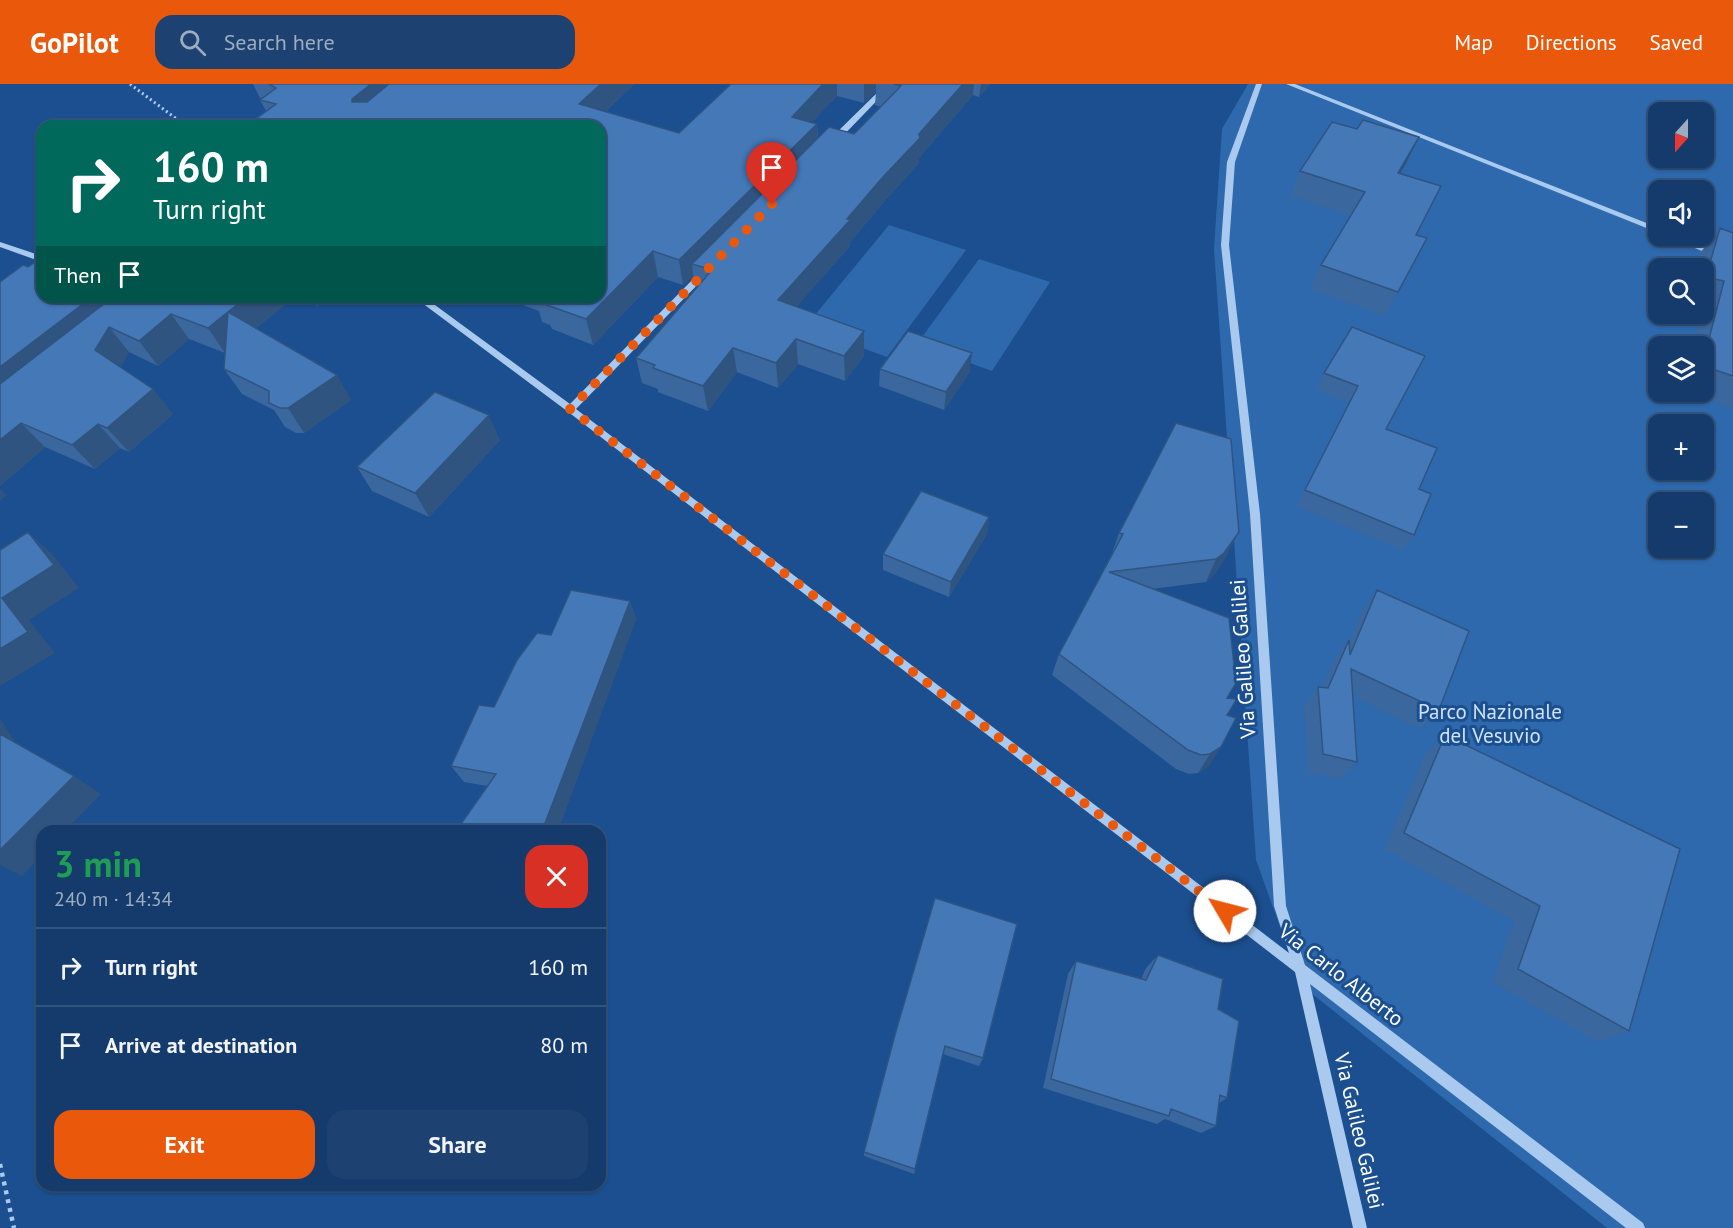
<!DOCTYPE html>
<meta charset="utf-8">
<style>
body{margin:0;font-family:"PT Sans",sans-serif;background:#1d4271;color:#f1f3f6;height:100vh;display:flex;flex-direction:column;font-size:22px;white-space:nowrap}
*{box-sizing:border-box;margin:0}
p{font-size:20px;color:#9dadc1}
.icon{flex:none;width:33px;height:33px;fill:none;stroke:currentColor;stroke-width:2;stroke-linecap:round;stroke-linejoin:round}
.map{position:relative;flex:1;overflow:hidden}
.sheet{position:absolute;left:36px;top:741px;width:570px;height:366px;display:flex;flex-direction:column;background:#143b6b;border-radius:18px;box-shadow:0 2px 4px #0004,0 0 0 2px #33557e}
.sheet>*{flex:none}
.top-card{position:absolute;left:36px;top:36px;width:570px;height:183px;border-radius:18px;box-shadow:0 2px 4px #0004,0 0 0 2px #33557e;background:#00695c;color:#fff;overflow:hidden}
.needle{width:39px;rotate:201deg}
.buttons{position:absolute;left:1648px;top:18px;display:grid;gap:12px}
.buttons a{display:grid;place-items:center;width:66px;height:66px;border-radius:12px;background:#143b6b;box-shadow:0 2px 4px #0004,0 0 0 2px #33557e;font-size:30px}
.pin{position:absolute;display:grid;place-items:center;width:51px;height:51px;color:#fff;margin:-62px -26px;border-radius:50% 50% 50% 0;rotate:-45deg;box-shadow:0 0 6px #0007}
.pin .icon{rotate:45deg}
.me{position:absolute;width:66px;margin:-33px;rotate:307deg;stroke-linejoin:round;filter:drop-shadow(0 0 4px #0008)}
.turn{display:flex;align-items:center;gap:21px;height:126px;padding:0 18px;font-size:27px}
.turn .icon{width:78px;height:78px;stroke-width:2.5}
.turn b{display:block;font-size:42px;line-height:51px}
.then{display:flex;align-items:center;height:57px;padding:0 18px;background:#0003;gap:12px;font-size:22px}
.round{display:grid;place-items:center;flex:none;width:63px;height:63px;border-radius:18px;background:#1d4271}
.head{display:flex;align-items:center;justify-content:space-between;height:102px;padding:0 18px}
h1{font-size:36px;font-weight:800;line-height:45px;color:#1e9e55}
.primary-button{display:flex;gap:12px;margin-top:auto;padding:12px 18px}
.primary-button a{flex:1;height:69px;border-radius:18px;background:#ea580c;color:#fff;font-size:24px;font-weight:800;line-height:69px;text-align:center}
.primary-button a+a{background:#1d4271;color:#f1f3f6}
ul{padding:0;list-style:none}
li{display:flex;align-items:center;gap:18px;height:78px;padding:0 18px;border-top:2px solid #33557e}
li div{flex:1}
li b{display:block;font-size:22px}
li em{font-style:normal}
header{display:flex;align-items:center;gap:36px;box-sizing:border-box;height:84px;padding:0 30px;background:#ea580c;color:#fff}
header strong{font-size:28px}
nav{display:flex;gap:33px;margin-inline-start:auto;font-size:21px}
.search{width:420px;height:54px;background:#1d4271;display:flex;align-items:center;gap:15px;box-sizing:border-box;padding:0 21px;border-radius:18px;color:#9dadc1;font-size:22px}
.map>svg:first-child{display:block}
.green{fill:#2e69ad;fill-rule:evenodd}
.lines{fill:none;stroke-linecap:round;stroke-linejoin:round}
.path-far1{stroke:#a9c9ee;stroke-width:3;stroke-dasharray:2 3;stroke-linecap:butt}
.path{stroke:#a9c9ee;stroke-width:4.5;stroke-dasharray:4 5;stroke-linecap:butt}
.minor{fill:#a9c9ee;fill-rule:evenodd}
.wall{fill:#3a679d;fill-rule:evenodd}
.shaded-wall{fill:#305480}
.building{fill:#4478b7;stroke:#305480;stroke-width:1.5}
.route{stroke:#ea580c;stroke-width:10;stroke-dasharray:0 18}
.labels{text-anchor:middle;stroke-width:6;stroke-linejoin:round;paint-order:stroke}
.street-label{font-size:21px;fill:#fff;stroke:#1b4f8f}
.park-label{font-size:21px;fill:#cfe3fa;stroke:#1b4f8f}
</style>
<header>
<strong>GoPilot</strong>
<div class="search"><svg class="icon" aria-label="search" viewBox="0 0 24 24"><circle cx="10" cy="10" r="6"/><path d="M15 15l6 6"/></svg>Search here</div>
<nav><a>Map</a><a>Directions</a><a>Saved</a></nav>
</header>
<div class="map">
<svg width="1733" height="1144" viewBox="0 0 1733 1144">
<rect width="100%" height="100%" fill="#1b4f8f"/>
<path class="green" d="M1248 0H1733V1144H1607L1301 901 1256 776 1214 165 1222 45ZM1659 28H1704V74H1659ZM1659 106H1704V152H1659ZM1659 184H1704V230H1659ZM1659 262H1704V308H1659ZM1659 340H1704V386H1659ZM1659 418H1704V464H1659Z
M889 141 966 166 887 273 805 243Z
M979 175 1050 198 992 287 917 260Z"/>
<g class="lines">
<path class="path-far1" d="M130 0 186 42"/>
<path class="path" d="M0 1080 14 1144"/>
<path class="minor" d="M886 0H893L836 59H830V55Z
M1256 0H1262L1235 78 1229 161 1260 430 1286 822 1305 881 1643 1139 1645 1144H1626L1310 900 1367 1144H1353L1295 888 567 327 414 213H424L570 320 702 186H708V190L576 325 1289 869 1274 822 1250 430 1221 161 1227 78Z
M1286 0H1295L1659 144V149Z
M1666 152H1676L1733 174V180Z
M0 158 42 172V178L0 163Z"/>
</g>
<path class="wall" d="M253 0H634L605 28 679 49 731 0H990L979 13 973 11 919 74V79L882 120 850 158V162L796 223 864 272 845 297 798 280 778 304 737 288 708 327 658 308V305L642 299 636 274 696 205 693 191 683 201 658 193 593 261 552 245 550 241 542 238 539 227 500 213H600L266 27 260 16 262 15 260 14ZM876 7 875 21 881 23 854 50 818 54 817 40 812 38 837 12 864 19Z
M1357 45 1419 53 1400 89 1416 151 1427 154 1385 232 1310 205 1321 181 1351 132 1290 112 1300 87Z
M1720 144 1733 149V324L1685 308H1704V262H1692L1701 230H1704V184H1695L1700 169Z
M28 183 42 213H329L318 222 293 214 256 244 351 316 304 349H296L285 343 274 326 242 310 224 285 225 269 189 255 158 282 129 268 120 283 173 330 129 368 120 364 95 385 45 363 0 402Z
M1352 243 1386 345 1419 405 1414 451 1403 466 1297 422 1349 319 1316 306 1324 289Z
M880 285 970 287 944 326 879 302Z
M500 356 429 433 372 407 357 383Z
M989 433 987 450 949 513 883 486V470Z
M1119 449 1227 471 1213 492 1206 498 1152 505 1227 614V631L1209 682 1198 689 1189 690 1176 685 1052 591 1059 570 1111 472Z
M1377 506 1439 626 1420 645 1353 612 1357 678 1341 695 1308 688 1304 622 1318 603H1322L1334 576 1349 556V558L1362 527Z
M630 517 636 536 487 702 464 698 451 682 494 623 551 551Z
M1445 651 1629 947 1598 958 1493 898 1514 837 1385 765 1425 670Z
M935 814 983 974 979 982 943 970 914 1090 864 1072V1068Z
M1158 871 1218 925 1227 1014 1219 1019 1216 1042 1201 1049 1165 1035 1157 1040 1043 1004 1068 890 1076 877 1141 895 1146 884Z"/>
<path class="shaded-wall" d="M371 0H414L364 40 352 18V15Z
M601 0H634L590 42 579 20Z
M823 0H837V12L793 58 792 33Z
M864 0H876V7L864 19Z
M963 0H974L973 11 919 74V79L882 120 850 158V162L780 242 778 216 919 50Z
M981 0H990L979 13Z
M817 40 818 65 692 180 693 191 683 201 679 176Z
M1419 53 1407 78 1386 114 1398 89Z
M653 167 658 193 593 261 586 235Z
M92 213H132L0 326V283Z
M247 213H293V214L245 253 228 228Z
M313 213H329L318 222Z
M228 228 225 269 208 244Z
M171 230 189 255 158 282 139 257Z
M109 243 129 268 116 291 95 266Z
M864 247V272L845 297 844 272Z
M796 255 798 280 778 304 776 279Z
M733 264 737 288 708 327 703 302Z
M972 269 970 287 944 326 946 308Z
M337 291 351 316 304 349 288 324Z
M153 305 173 330 129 368 107 344Z
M489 331 500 356 429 433 415 409Z
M21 339 45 363 0 402V356Z
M98 340 120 364 95 385 72 361Z
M0 405 7 411 0 417Z
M989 433 987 450 949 513 951 498Z
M28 448 53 471 79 504 29 536 55 569 0 602V565L2 514Z
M1239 448 1227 471 1213 492 1206 498 1216 475Z
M630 517 636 536 558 747H542Z
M0 634 18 663 0 651Z
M1221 663 1209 682 1198 689 1210 670Z
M74 692 101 710 65 747H42V771L22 792 0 781V766Z"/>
<path class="building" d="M269 0H371L352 15V18H367L389 0H601L579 20 679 49 731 0H823L792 33 817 40 679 176 653 167 586 235 544 220 546 217 536 213H600V42H246L276 20 260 16 276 4Z
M894 0H963L919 50 920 54 882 94 847 135 850 136 778 216 864 247 844 272 796 255 776 279 733 264 703 302 653 284 655 281 636 274 712 186 692 180 829 43 854 50 901 2Z
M1363 36 1419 53 1398 89 1441 102 1416 151 1427 154 1398 208 1321 181 1365 108 1300 87 1332 38 1357 45Z
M1720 144 1733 149V292L1704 282V274L1724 197 1706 193Z
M42 173V213H92L0 283V198L23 181 28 183Z
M113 213H247L228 228 337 291 288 324H280L269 319V307L224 285 228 228 208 244 171 230 139 257 109 243 95 266 153 305 107 344 98 340 72 361 21 339 0 356V300Z
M1352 243 1425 272 1386 345 1437 364 1419 405 1431 410 1414 451 1305 406 1358 302 1324 289Z
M908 247 972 269 946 308 880 285Z
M435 308 489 331 415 409 357 383Z
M1176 339 1231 355 1239 448 1224 469 1216 475 1109 488 1229 534 1236 599 1227 614 1237 615 1227 631 1236 634 1221 663 1210 670 1201 671 1188 666 1059 570 1123 450 1119 449Z
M921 407 989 433 951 498 883 470Z
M28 448 54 481 2 514 28 548 0 565V466Z
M571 506 630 517 542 747H456L496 690 451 682 479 621 494 623 517 576 537 549 551 551Z
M1377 506 1469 547 1439 626 1351 585 1357 678 1323 670 1318 603 1328 604 1349 556 1350 571Z
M0 650 74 692 0 766Z
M1445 651 1680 765 1629 947 1518 885 1540 822 1404 749Z
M935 814 1017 840 983 974 945 962 915 1085 864 1068 896 947Z
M1158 871 1223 895 1218 925 1239 937 1227 1014 1220 1011 1216 1042 1171 1025 1169 1032 1051 995 1076 877 1146 896Z"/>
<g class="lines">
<path class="route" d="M772 120 570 325 1225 827"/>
</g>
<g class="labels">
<g class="street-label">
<text transform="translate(1243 575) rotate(-94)" y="7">Via Galileo Galilei</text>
<text transform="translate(1341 891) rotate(38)" y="7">Via Carlo Alberto</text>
<text transform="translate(1359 1047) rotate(77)" y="7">Via Galileo Galilei</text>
</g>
<g class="park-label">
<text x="1490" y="635">Parco Nazionale<tspan x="1490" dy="24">del Vesuvio</tspan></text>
</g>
</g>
</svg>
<div class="buttons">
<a><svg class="needle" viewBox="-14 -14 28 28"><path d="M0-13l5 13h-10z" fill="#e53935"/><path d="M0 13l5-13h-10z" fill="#9dadc1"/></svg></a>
<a><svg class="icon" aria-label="sound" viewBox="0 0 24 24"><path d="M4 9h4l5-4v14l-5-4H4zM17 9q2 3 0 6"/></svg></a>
<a><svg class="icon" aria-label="search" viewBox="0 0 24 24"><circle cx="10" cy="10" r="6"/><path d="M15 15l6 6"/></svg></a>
<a><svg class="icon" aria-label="layers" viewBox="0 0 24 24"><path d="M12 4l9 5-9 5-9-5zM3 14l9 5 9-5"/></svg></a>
<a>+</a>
<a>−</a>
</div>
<div class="pin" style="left:772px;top:120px;background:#d93025"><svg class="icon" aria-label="arrive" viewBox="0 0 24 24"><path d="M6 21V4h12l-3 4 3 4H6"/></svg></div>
<svg class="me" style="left:1225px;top:827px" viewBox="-20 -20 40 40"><circle r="19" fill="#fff"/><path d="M0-13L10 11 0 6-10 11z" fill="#ea580c"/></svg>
<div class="top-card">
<div class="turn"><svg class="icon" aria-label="right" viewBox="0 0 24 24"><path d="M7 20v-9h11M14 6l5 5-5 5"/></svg><div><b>160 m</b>Turn right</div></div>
<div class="then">Then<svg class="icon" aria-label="arrive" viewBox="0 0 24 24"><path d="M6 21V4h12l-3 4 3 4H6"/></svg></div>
</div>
<section class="sheet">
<div class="head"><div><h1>3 min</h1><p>240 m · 14:34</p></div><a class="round" style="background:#d93025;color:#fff"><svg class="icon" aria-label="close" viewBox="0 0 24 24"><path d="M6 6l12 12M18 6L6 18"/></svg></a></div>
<ul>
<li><svg class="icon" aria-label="right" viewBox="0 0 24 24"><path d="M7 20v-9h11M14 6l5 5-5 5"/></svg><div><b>Turn right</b></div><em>160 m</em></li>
<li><svg class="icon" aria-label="arrive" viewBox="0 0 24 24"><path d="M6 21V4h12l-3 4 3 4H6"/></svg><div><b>Arrive at destination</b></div><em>80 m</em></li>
</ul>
<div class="primary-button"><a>Exit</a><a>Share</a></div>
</section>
</div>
